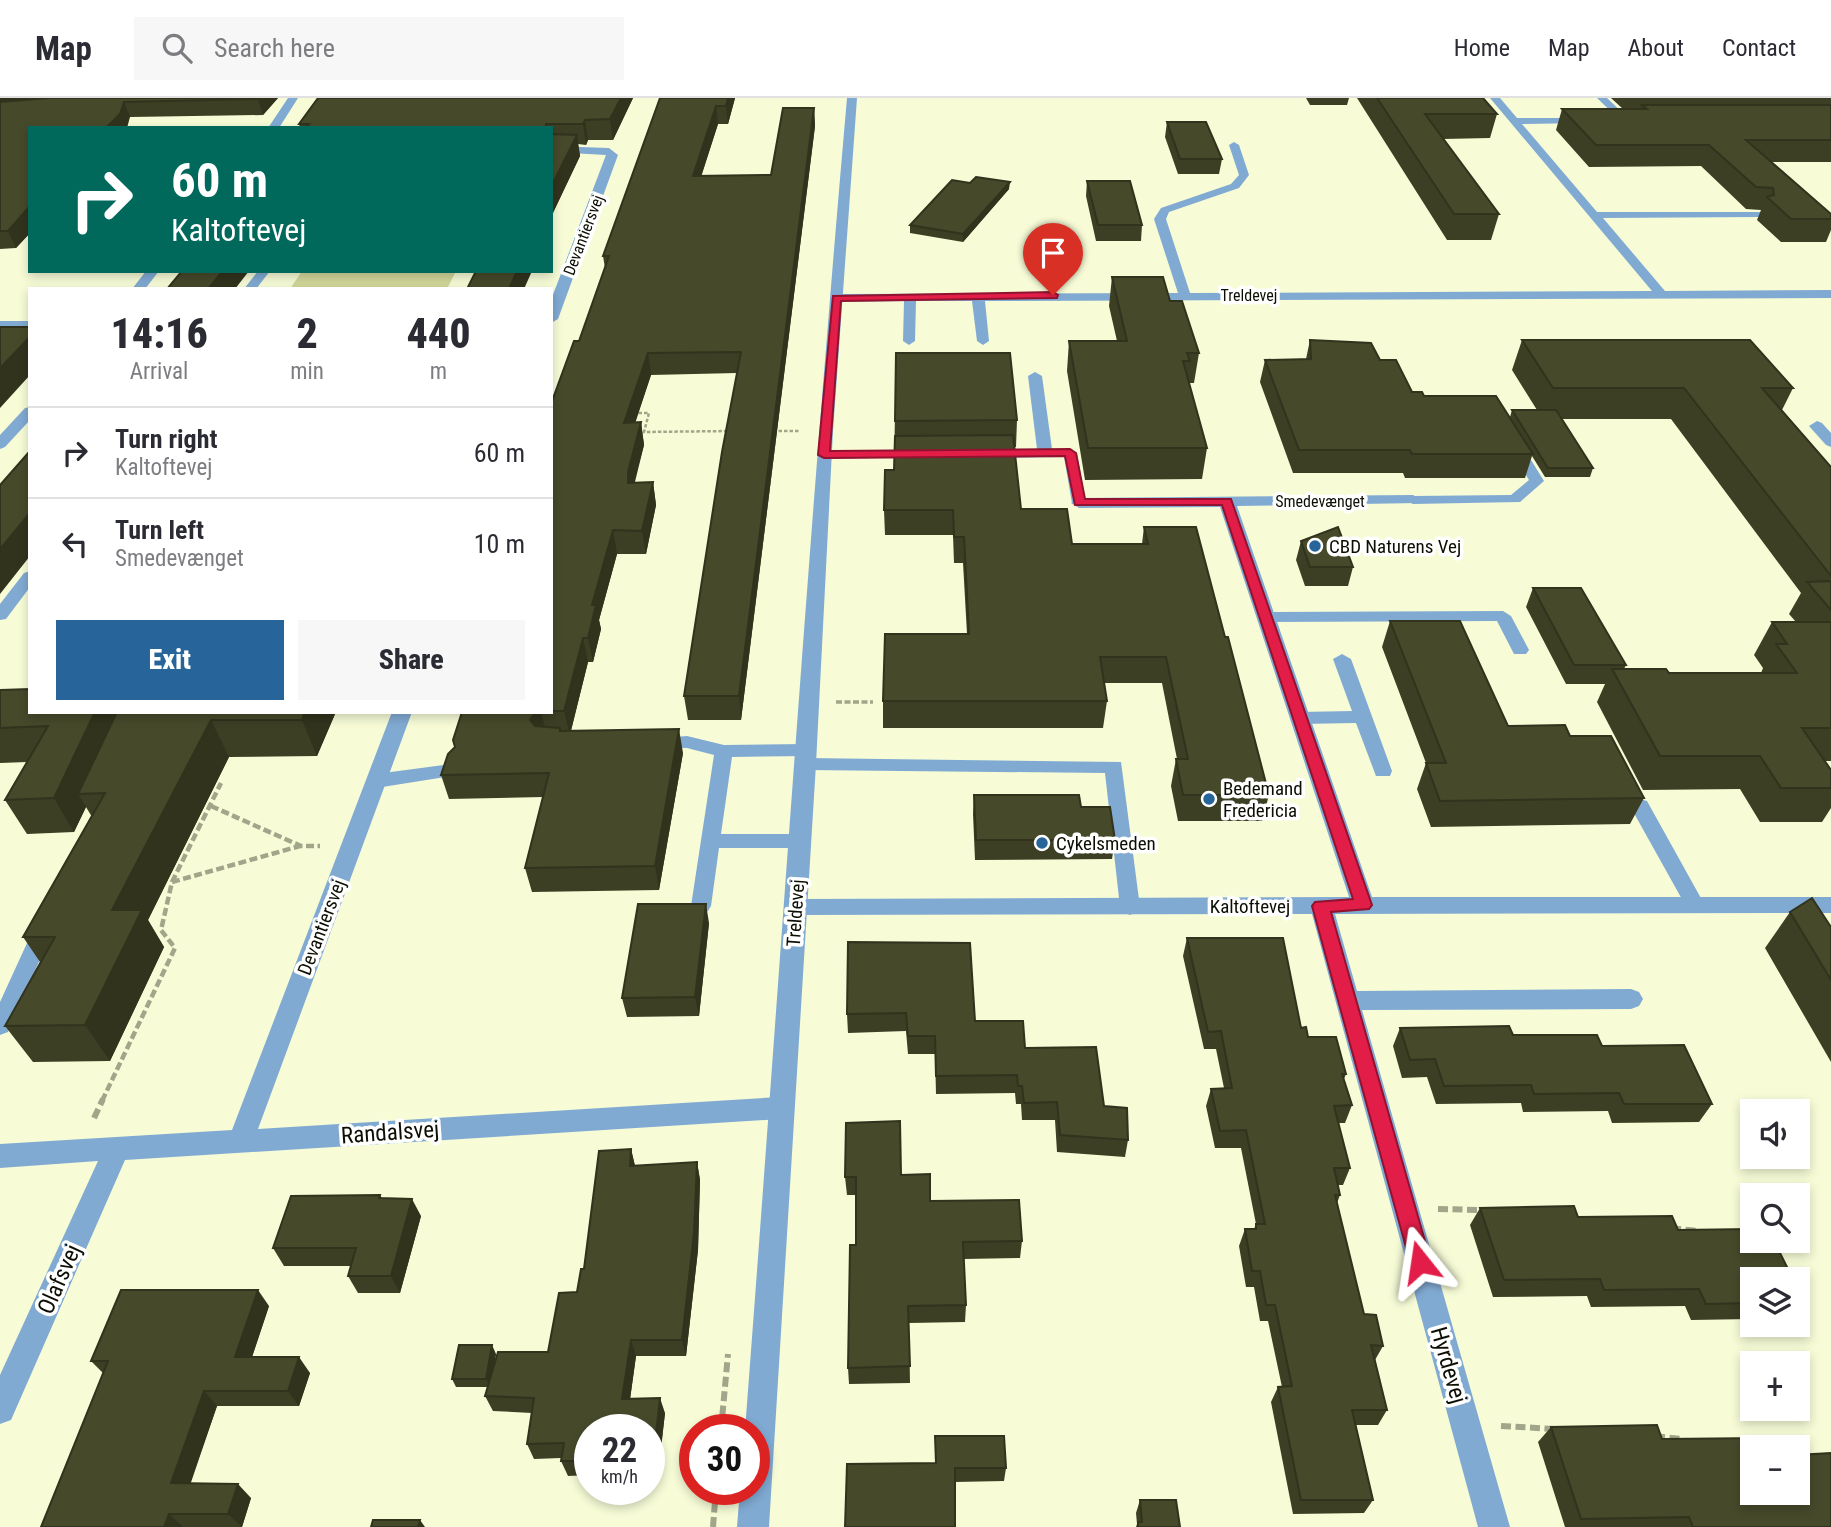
<!DOCTYPE html>
<meta charset="utf-8">
<style>
body{margin:0;font-family:"Roboto Condensed",sans-serif;background:#f7f7f7;color:#2b2b33;height:100vh;display:flex;flex-direction:column;font-size:26px;white-space:nowrap}
*{box-sizing:border-box;margin:0}
p{font-size:23px;color:#7c7c81}
.icon{flex:none;width:38px;height:38px;fill:none;stroke:currentColor;stroke-width:2;stroke-linecap:round;stroke-linejoin:round}
.map{position:relative;flex:1;overflow:hidden}
.drawer{position:absolute;left:28px;top:189px;width:525px;height:427px;display:flex;flex-direction:column;background:#fff;border-radius:0px;box-shadow:0 4px 10px #0003}
.drawer>*{flex:none}
.top-card{position:absolute;left:28px;top:28px;width:525px;height:147px;border-radius:0px;box-shadow:0 4px 10px #0003;background:#00695c;color:#fff;overflow:hidden}
.controls{position:absolute;left:1740px;top:1001px;display:grid;gap:14px}
.controls a{display:grid;place-items:center;width:70px;height:70px;border-radius:0px;background:#fff;box-shadow:0 4px 10px #0003;font-size:35px}
.speed{position:absolute;left:574px;top:1316px;display:flex;gap:14px;font-size:35px;font-weight:700;text-align:center}
.speed>*{display:grid;place-content:center;width:91px;height:91px;border-radius:50%;background:#fff;box-shadow:0 4px 10px #0003;line-height:1}
.speed small{font-size:18px;font-weight:400}
.speed .limit{border:10px solid #d22;background:#fff;color:#111}
.pin{position:absolute;display:grid;place-items:center;width:60px;height:60px;color:#fff;margin:-72px -30px;border-radius:50% 50% 50% 0;rotate:-45deg;box-shadow:0 0 7px #0007}
.pin .icon{rotate:45deg}
.me{position:absolute;width:77px;margin:-38px;rotate:345deg;stroke-linejoin:round;filter:drop-shadow(0 0 5px #0008)}
.turn{display:flex;align-items:center;gap:24px;height:147px;padding:0 28px;font-size:32px}
.turn .icon{width:91px;height:91px;stroke-width:2.5}
.turn b{display:block;font-size:49px;line-height:60px}
.eta{display:flex;justify-content:space-evenly;align-items:center;height:119px;text-align:center}
.eta b{font-size:42px;font-weight:800;line-height:49px}
.action{display:flex;gap:14px;margin-top:auto;padding:14px 28px}
.action a{flex:1;height:80px;border-radius:0px;background:#27649a;color:#fff;font-size:28px;font-weight:800;line-height:80px;text-align:center}
.action a+a{background:#f7f7f7;color:#2b2b33}
ul{padding:0;list-style:none}
li{display:flex;align-items:center;gap:21px;height:91px;padding:0 28px;border-top:2px solid #e1e1e2}
li div{flex:1}
li b{display:block;font-size:26px}
li em{font-style:normal}
header{display:flex;align-items:center;gap:42px;box-sizing:border-box;height:98px;padding:0 35px;background:#fff;border-bottom:2px solid #e1e1e2}
header strong{font-size:33px}
nav{display:flex;gap:38px;margin-inline-start:auto;font-size:24px}
.search{width:490px;height:63px;background:#f7f7f7;display:flex;align-items:center;gap:18px;box-sizing:border-box;padding:0 24px;border-radius:0px;color:#7c7c81;font-size:26px}
.map>svg:first-child{display:block}
.green{fill:#d2d89a}
.lines{fill:none;stroke-linecap:round;stroke-linejoin:round}
.path-far3{stroke:#a1a589;stroke-width:2.5;stroke-dasharray:3.5 2;stroke-linecap:butt}
.path-far2{stroke:#a1a589;stroke-width:3.5;stroke-dasharray:6 2.5;stroke-linecap:butt}
.path-far1{stroke:#a1a589;stroke-width:4.5;stroke-dasharray:8 3.5;stroke-linecap:butt}
.path{stroke:#a1a589;stroke-width:6;stroke-dasharray:10 4.5;stroke-linecap:butt}
.service{fill:#81aad3;fill-rule:evenodd}
.minor{fill:#81aad3;fill-rule:evenodd}
.tertiary{fill:#81aad3;fill-rule:evenodd}
.wall{fill:#3c3f24}
.shaded-wall{fill:#31331d}
.building{fill:#46492a;stroke:#31331d;stroke-width:2}
.route{fill:#e11d48;stroke:#92132f;stroke-width:2}
.poi-dot{fill:#27649a;stroke:#fff;stroke-width:2.5}
.labels{text-anchor:middle;stroke-width:7;stroke-linejoin:round;paint-order:stroke}
.far-street-label{font-size:16px;fill:#0d0e03;stroke:#fff}
.poi-label{font-size:19px;fill:#0d0e03;stroke:#fff;text-anchor:start}
.street-label{font-size:19px;fill:#0d0e03;stroke:#fff}
.near-street-label{font-size:23px;fill:#0d0e03;stroke:#fff}
</style>
<header>
<strong>Map</strong>
<div class="search"><svg class="icon" aria-label="search" viewBox="0 0 24 24"><circle cx="10" cy="10" r="6"/><path d="M15 15l6 6"/></svg>Search here</div>
<nav><a>Home</a><a>Map</a><a>About</a><a>Contact</a></nav>
</header>
<div class="map">
<svg width="1831" height="1429" viewBox="0 0 1831 1429">
<rect width="100%" height="100%" fill="#f7fcd7"/>
<path class="green" d="M302 173H456L447 191H290Z"/>
<g class="lines">
<path class="path-far3" d="M633 315H649L644 334 729 333
M773 333H799"/>
<path class="path-far2" d="M836 604H873"/>
<path class="path-far1" d="M211 708 301 748H320
M172 784 300 748
M102 1003 175 850 161 832 172 784 221 685"/>
<path class="path" d="M94 1020 103 1001
M1438 1111 1481 1112
M1671 1130 1697 1133
M1501 1328 1555 1331
M721 1332 728 1256
M1655 1338 1681 1341
M713 1429 716 1391"/>
<path class="service" d="M1490 0H1500L1517 20H1588V24L1585 25 1522 26 1597 114H1762V118L1758 119 1603 120 1665 193 1831 192V200L985 203 989 243 983 247 977 243 972 203H916L915 243 909 247 903 243 904 203 836 204 830 200 836 196 1178 195 1154 121 1161 110 1231 86 1239 77 1229 47 1234 44 1239 47 1249 77 1239 90 1169 114 1166 121 1190 195 1652 193Z
M1597 0H1607L1628 20V24H1622Z
M258 173H270L256 191H244Z
M1035 274 1042 278 1052 351H1070L1077 355 1086 405 1084 408 1079 409 1072 405 1064 359 989 360 982 356 989 352 1037 351 1028 278Z
M1516 345 1521 346 1544 383 1520 404 1413 406 1406 402 1413 398 1511 397 1529 382 1509 349Z
M921 352 928 356 926 359 824 361 817 357 824 353Z
M30 473V489L6 521 0 522V506L24 475Z
M1503 513 1511 518 1529 552 1526 556H1514L1497 523 1266 524 1258 519 1266 514Z
M1342 556 1351 561 1392 673 1390 678H1376L1356 625 1300 626 1291 620 1300 614 1352 613 1333 561Z
M687 638 724 647 807 646 814 648 816 652 814 656 807 658 732 659 721 736H800L807 738 810 743 807 748 800 750H719L711 808 708 813 701 816 694 813 691 808 714 657 687 650 650 649 647 645 650 641Z
M806 660 1121 664 1140 809 1137 814 1130 817 1123 814 1120 809 1105 675 806 672 799 670 797 666 799 662Z
M451 666 458 667 460 672 458 677 376 690 369 688 367 683 369 678 376 676Z
M1640 701 1647 703 1702 802 1705 807 1702 812 1695 815 1688 812 1630 708 1633 703Z
M43 824 50 826 53 832 8 934 0 937V904L33 832 36 826Z"/>
<path class="minor" d="M288 0H298L279 30H268Z
M551 48 609 50 618 57 558 221 551 225V202L606 57 551 54Z
M146 173H159L145 191H132Z
M0 223H30V231H0Z
M30 309V322L5 349 0 351V337L25 310Z
M1817 323 1822 325 1831 335V349L1826 347 1809 328Z
M1413 397 1421 402 1419 405 1237 408 1372 799H1831V815L1335 816 1357 893 1631 891 1639 894 1643 901 1639 908 1631 911 1362 912 1510 1429H1478L1312 816 795 817 787 815 784 809 787 803 795 801 1349 799 1220 409 1079 410 1071 405 1079 400Z
M392 614H412L258 1031 780 999 789 1002 793 1010 789 1018 780 1021 125 1062 11 1322 0 1326V1277L98 1063 0 1070V1046L232 1032Z"/>
<path class="tertiary" d="M847 0H857L833 333 816 666 769 1429H737L740 1391H754V1332H745C779 888 808 443 847 0Z"/>
</g>
<path class="wall" d="M0 0H278L263 17 130 19 30 30V135L16 150 0 151Z
M318 0H633L613 42H588L586 47 578 46 580 58 551 119V30H300L299 26Z
M660 0H735L728 26H718L701 78 771 77 814 10 815 28 741 622H688L684 598 737 275 651 277 635 324H641L644 347 634 384H653L656 407 646 456H617L599 522 601 531 593 564H588L571 632 683 655 659 792 532 794 525 770 543 699 449 701 441 677 455 649 462 614H551V306L579 243 605 170 603 158Z
M1306 0H1349L1347 7H1310Z
M1357 0H1483L1497 16 1490 40 1443 41 1499 116 1491 142H1447Z
M1611 0H1831V64H1771L1831 116V132L1826 144H1781L1757 122 1761 112 1746 111 1701 68 1589 69 1556 32 1562 11H1623Z
M1167 24 1222 61 1219 76H1178L1165 39Z
M1087 83 1142 127 1141 143H1096L1086 98Z
M970 85 1009 91 963 144 910 135V127Z
M1112 179 1170 203 1199 255 1194 285H1189L1207 350 1202 381 1085 382 1067 273 1069 243H1117L1109 208Z
M1310 242 1380 262 1412 294 1510 319 1512 312H1537L1512 272 1522 242 1793 290 1782 312 1831 369V663H1825L1831 672V710L1822 724H1760L1740 691 1643 692 1597 604 1605 586H1566L1526 509 1533 490 1626 567 1624 571 1669 575H1761L1763 570 1754 557 1772 524H1796L1789 516 1801 495 1671 321H1562L1593 370 1590 379H1545L1532 358 1525 380H1405L1403 375H1293L1260 284 1265 262 1306 261Z
M896 255 1017 322 1016 349H1014L1021 411 1072 446H1142L1144 429 1225 539 1269 697 1262 723H1178L1171 688 1176 661H1177L1162 585H1104L1107 603 1103 630H883V603L967 536 963 465H954L953 437H885L884 412 894 372Z
M1301 443 1353 469 1348 488H1305L1296 462Z
M1390 523 1508 628 1570 638 1644 700 1630 726 1431 729 1417 691 1426 665 1382 549Z
M0 592 30 614 335 616 317 658 229 659 148 822 164 849 110 963 33 964 5 928 40 864 23 839 92 719 86 709 74 734 27 736 5 702 27 664 0 665Z
M974 697 1081 709 1115 742 1112 761 975 762 973 716Z
M1790 814 1831 829V964L1765 850Z
M709 825 699 918 627 919 622 900Z
M1187 840 1301 930 1308 939 1346 976 1344 981 1352 1007 1345 1025H1338L1350 1070 1343 1087H1338L1340 1097 1337 1105 1364 1216 1383 1248 1375 1262 1387 1312 1378 1327H1356L1373 1402 1364 1415 1293 1416 1271 1304 1278 1289H1282L1268 1223H1260L1254 1189H1246L1239 1148 1245 1131H1254L1256 1126 1241 1050H1215L1206 1008 1211 991 1224 990 1216 951H1204L1183 858Z
M848 844 975 923 1025 950 1104 1008 1128 1042 1125 1059 1057 1054 1055 1022H1022L1021 1006H1016L1015 995 936 996 935 956H908L906 933 848 935 847 916Z
M1400 930 1513 937 1602 948 1712 1006 1699 1024 1612 1025 1608 1013 1523 1014 1521 1005 1436 1006 1427 979 1402 980 1393 948Z
M631 1051 635 1068 697 1064 700 1082 698 1152 686 1258H636L630 1301 665 1315 658 1376 649 1377V1332H590V1377L568 1378 561 1363V1360L534 1361 527 1346 532 1315 493 1313 485 1298 488 1289H456L452 1281 496 1256 493 1269 548 1254 577 1194 584 1171Z
M901 1077 930 1103 1022 1143 1020 1160 964 1161 966 1207 965 1224 909 1225 910 1285 849 1286 848 1270 856 1147V1097H847L845 1079Z
M380 1097 382 1100 421 1118 400 1195H358L348 1178 351 1168H284L273 1150Z
M1480 1110 1578 1119 1678 1132 1752 1181V1221L1691 1222 1685 1208 1591 1209 1587 1198 1493 1199 1470 1127Z
M1797 1191 1804 1204 1797 1210Z
M269 1208 252 1259 310 1275 299 1308H217L190 1385 251 1400 242 1429H41L103 1275 91 1263Z
M1551 1329 1662 1341 1752 1395 1831 1429H1565L1538 1344Z
M935 1338 1006 1370 1004 1383 955 1384 935 1365Z
M1140 1402 1180 1429H1136L1137 1426 1136 1415Z"/>
<path class="shaded-wall" d="M0 0H104L0 9Z
M259 0H278L263 17 258 1Z
M621 0H633L613 42 610 21Z
M728 0H735L728 26 726 8Z
M124 4 130 19 127 30H106Z
M716 8 718 26 695 98 693 78Z
M814 10 815 28 741 622 739 598Z
M585 22 588 42 586 47 583 26Z
M577 37 580 58 551 119V89Z
M1010 84 1009 91 963 144V136Z
M30 108V135L16 150 8 133Z
M223 173H249L235 191H208Z
M517 173H532L524 191H509Z
M30 239V277L0 310V270Z
M648 255 651 277 628 347 624 325Z
M641 324 644 347 632 396 628 385V374Z
M653 384 656 407 646 456 642 433Z
M30 415V458L0 496V451Z
M613 432 617 456 599 522 601 531 593 564 588 540 592 507Z
M583 540 588 564 570 637 564 613Z
M95 614H126L78 696 86 709 74 734 54 700Z
M305 614H335V616L317 658 302 622Z
M539 614H541L547 638 540 640 530 622 534 616Z
M211 622 229 659 148 822 164 849 110 963 85 927 112 812Z
M679 631 683 655 659 792 655 768Z
M706 806 709 825 699 918 695 899Z
M631 1051 635 1068H630Z
M697 1064 700 1082 698 1152 686 1258 682 1242Z
M412 1101 421 1118 400 1195 391 1178Z
M258 1192 269 1208 247 1274 235 1259Z
M631 1242 636 1258 628 1316 622 1301Z
M492 1247 496 1256 490 1289 486 1281Z
M299 1259 310 1275 299 1308 288 1293Z
M204 1293 217 1308 186 1399 171 1385Z
M660 1300 665 1315 658 1376 653 1362Z
M238 1386 251 1400 242 1429 228 1416Z
M169 1416 183 1429H164Z
M420 1422 425 1429H418Z"/>
<path class="building" d="M49 0H259L258 1 124 4 120 16 106 30H30V108L8 133H0V4Z
M318 0H621L610 21 585 22 583 26H546V30H305L309 26H299Z
M660 0H728L726 8H716L693 78 771 77 783 10H814L739 598H684L722 354 741 254 648 255 624 325 641 324 628 374V385L653 384 642 433 613 432 592 507H596L588 540H583L564 613H551V306L574 243H579L609 158H603Z
M1377 0H1483L1497 16H1425L1499 116H1454Z
M1642 7H1831V42H1746L1831 116V121H1791L1767 99 1774 97 1773 90 1756 89 1709 47H1596L1562 11H1647Z
M1167 24H1206L1222 61H1180Z
M551 36 577 37 551 89Z
M976 79 1010 84 963 136 910 127 952 82 970 85Z
M1087 83H1130L1142 127H1098Z
M182 173H223L208 191H167Z
M476 173H517L509 191H467Z
M1112 179H1163L1170 203H1182L1199 255H1187L1190 263H1183L1207 350H1088L1069 243H1127Z
M0 229H30V239L0 270Z
M1310 242 1371 245 1380 262H1396L1412 294H1422L1424 298H1496L1533 356H1412L1410 352H1299L1265 262 1311 261Z
M1522 242H1750L1793 290H1762L1831 369V478L1684 290H1553Z
M896 255H1010L1017 322 895 323Z
M1512 312H1556L1593 370H1548Z
M1013 337 1021 411H1067L1072 446H1148L1144 429H1196L1225 539H1228L1269 697H1183L1176 661H1188L1166 559H1100L1107 603H883L885 536H969L964 439H954L953 412H884L885 372H894L895 338Z
M30 353V415L0 451V387Z
M1338 429 1353 469H1310L1301 443Z
M1831 483V512L1807 484Z
M1533 490H1581L1626 567H1574Z
M1390 523H1460L1508 628 1565 627 1570 638H1611L1644 700 1440 703 1426 665H1446Z
M1772 524H1831V630H1802L1831 672V690H1781L1760 658H1660L1612 571H1666L1669 575H1797L1776 546H1787Z
M30 591V614H95L54 700 5 702 48 628 0 630V592Z
M117 614H305L302 622H211L112 812H142L85 927 5 928 55 839H23L105 695 78 696Z
M462 614H539L534 616 530 622 535 628 560 630V633L679 631 655 768 525 770 549 675 441 677 448 656 455 649 453 642Z
M974 697H1079L1081 709H1110L1115 742H976Z
M1812 800 1831 829V882L1790 814Z
M638 806H706L695 899 622 900Z
M1187 840H1283L1301 930 1306 929 1308 939H1336L1346 976H1342L1352 1007 1334 1008 1350 1070H1334L1340 1097H1335L1364 1216 1376 1217 1383 1248 1371 1247 1387 1312H1352L1373 1402H1301L1278 1289 1292 1288 1275 1207H1266L1260 1173H1252L1245 1131H1256V1126H1265L1246 1032 1220 1033 1211 991 1232 990 1221 933 1208 934Z
M848 844 970 845 975 923H1023L1025 950 1096 949 1104 1008 1127 1010 1128 1042 1060 1037 1057 1004 1024 1005 1022 988H1018L1017 977 936 978 935 938H908L906 915 847 916Z
M1509 928 1513 937H1597L1602 948 1684 947 1712 1006H1624L1619 995 1534 996 1531 987 1444 988 1435 961 1410 962 1400 930Z
M900 1023 901 1077 930 1076V1103L1019 1102 1022 1143 963 1144 966 1207 908 1208 910 1268 848 1270 850 1147H856V1079H845L846 1025Z
M631 1051 630 1068 697 1064 694 1135 682 1242H631L622 1301 660 1300 653 1362H649V1332H590V1363H561L564 1345 527 1346 534 1300 485 1298 498 1254H548L559 1195 577 1194 581 1171H584L599 1053Z
M380 1097 379 1100 412 1101 391 1178H348L356 1150H273L291 1098Z
M1574 1108 1578 1119 1672 1118 1678 1132 1752 1131V1143H1774L1793 1181H1752V1205L1706 1206 1699 1191 1604 1192 1600 1181 1504 1182 1480 1110Z
M1797 1191 1804 1204H1797Z
M121 1192H258L235 1259H299L288 1293H204L171 1385 238 1386 228 1416H169L164 1429H41L108 1263H91Z
M459 1247H492L486 1281H452Z
M1657 1327 1662 1341 1767 1340 1771 1349H1752V1395H1797V1357L1831 1355V1429H1693L1689 1419 1581 1421 1551 1329Z
M935 1338H1004L1006 1370H955V1429H845L847 1366 936 1365Z
M1140 1402H1176L1180 1429H1138V1424H1142Z
M373 1422H420L418 1429H371Z"/>
<path class="route" d="M1053 194 1058 197 1057 200 841 203 830 353 1070 351 1076 355 1085 401H1231L1372 807 1369 811 1331 814 1431 1164 1428 1171 1420 1174 1413 1171 1410 1164 1312 808 1315 804 1353 801 1222 407H1075L1065 358 824 360 818 357 833 198Z"/>
<g class="poi-dot">
<circle cx="1315" cy="448" r="7"/>
<circle cx="1209" cy="701" r="7"/>
<circle cx="1042" cy="745" r="7"/>
</g>
<g class="labels">
<g class="far-street-label">
<text transform="translate(583 137) rotate(-69)" y="6">Devantiersvej</text>
<text x="1249" y="203">Treldevej</text>
<text x="1320" y="409">Smedevænget</text>
</g>
<g class="poi-label">
<text x="1329" y="455">CBD Naturens Vej</text>
<text x="1223" y="697">Bedemand<tspan x="1223" dy="22">Fredericia</tspan></text>
<text x="1056" y="752">Cykelsmeden</text>
</g>
<g class="street-label">
<text x="1250" y="815">Kaltoftevej</text>
<text transform="translate(795 815) rotate(-86)" y="7">Treldevej</text>
<text transform="translate(321 829) rotate(-69)" y="7">Devantiersvej</text>
</g>
<g class="near-street-label">
<text transform="translate(390 1034) rotate(-4)" y="8">Randalsvej</text>
<text transform="translate(59 1181) rotate(-66)" y="8">Olafsvej</text>
<text transform="translate(1449 1267) rotate(74)" y="8">Hyrdevej</text>
</g>
</g>
</svg>
<div class="controls">
<a><svg class="icon" aria-label="sound" viewBox="0 0 24 24"><path d="M4 9h4l5-4v14l-5-4H4zM17 9q2 3 0 6"/></svg></a>
<a><svg class="icon" aria-label="search" viewBox="0 0 24 24"><circle cx="10" cy="10" r="6"/><path d="M15 15l6 6"/></svg></a>
<a><svg class="icon" aria-label="layers" viewBox="0 0 24 24"><path d="M12 4l9 5-9 5-9-5zM3 14l9 5 9-5"/></svg></a>
<a>+</a>
<a>−</a>
</div>
<div class="speed"><div>22<small>km/h</small></div><div class="limit">30</div></div>
<div class="pin" style="left:1053px;top:197px;background:#d93025"><svg class="icon" aria-label="arrive" viewBox="0 0 24 24"><path d="M6 21V4h12l-3 4 3 4H6"/></svg></div>
<svg class="me" style="left:1420px;top:1164px" viewBox="-20 -20 40 40"><path d="M0-17L14 15 0 8-14 15z" fill="#e11d48" stroke="#fff" stroke-width="4"/></svg>
<div class="top-card">
<div class="turn"><svg class="icon" aria-label="right" viewBox="0 0 24 24"><path d="M7 20v-9h11M14 6l5 5-5 5"/></svg><div><b>60 m</b>Kaltoftevej</div></div>
</div>
<section class="drawer">
<div class="eta">
<div><b>14:16</b><p>Arrival</p></div>
<div><b>2</b><p>min</p></div>
<div><b>440</b><p>m</p></div>
</div>
<ul>
<li><svg class="icon" aria-label="right" viewBox="0 0 24 24"><path d="M7 20v-9h11M14 6l5 5-5 5"/></svg><div><b>Turn right</b><p>Kaltoftevej</p></div><em>60 m</em></li>
<li><svg class="icon" aria-label="left" viewBox="0 0 24 24"><path d="M17 20v-9H6M10 6l-5 5 5 5"/></svg><div><b>Turn left</b><p>Smedevænget</p></div><em>10 m</em></li>
</ul>
<div class="action"><a>Exit</a><a>Share</a></div>
</section>
</div>
